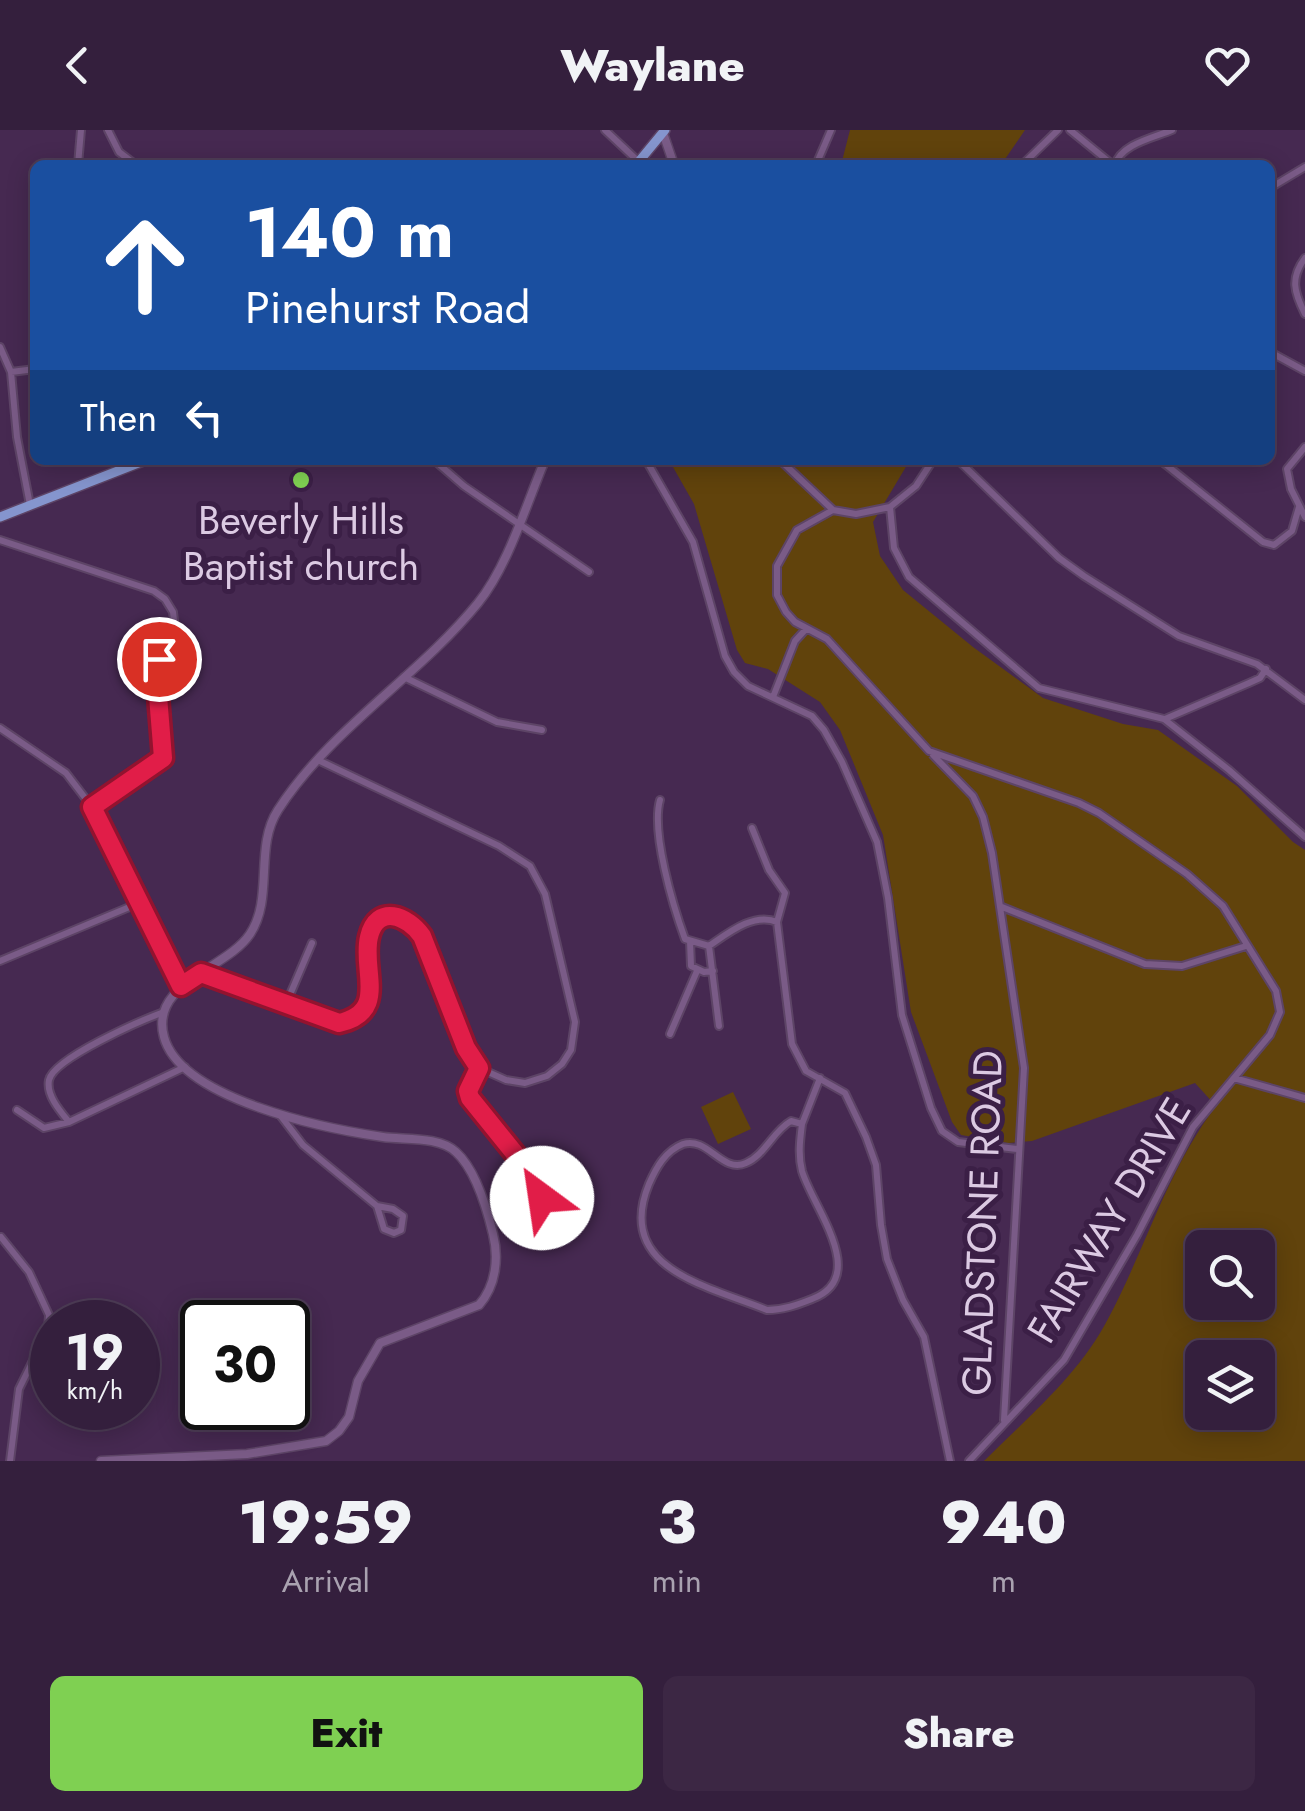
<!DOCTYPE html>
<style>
body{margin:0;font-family:Jost,sans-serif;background:#3c2744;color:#f1f3f6;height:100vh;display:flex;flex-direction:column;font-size:38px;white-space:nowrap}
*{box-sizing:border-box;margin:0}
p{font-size:32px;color:#a9a2b0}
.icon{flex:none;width:55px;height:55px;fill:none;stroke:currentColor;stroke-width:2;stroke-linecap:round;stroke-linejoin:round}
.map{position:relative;height:1331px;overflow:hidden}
.drawer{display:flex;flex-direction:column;background:#341f3d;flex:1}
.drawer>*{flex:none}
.hud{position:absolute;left:30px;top:30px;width:1245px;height:305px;border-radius:15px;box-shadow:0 5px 25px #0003,0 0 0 2px #4e3d57;background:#1a4fa0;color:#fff;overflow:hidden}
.buttons{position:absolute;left:1185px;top:1100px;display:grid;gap:20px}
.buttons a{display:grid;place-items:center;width:90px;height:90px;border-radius:15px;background:#341f3d;box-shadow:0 5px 25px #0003,0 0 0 2px #4e3d57;font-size:50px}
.speed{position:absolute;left:30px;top:1170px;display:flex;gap:20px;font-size:50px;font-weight:700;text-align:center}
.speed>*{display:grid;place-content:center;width:130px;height:130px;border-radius:50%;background:#341f3d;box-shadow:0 5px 25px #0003,0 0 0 2px #4e3d57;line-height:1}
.speed small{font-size:25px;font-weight:400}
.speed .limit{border:5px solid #111;border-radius:15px;background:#fff;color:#111}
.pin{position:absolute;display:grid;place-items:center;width:85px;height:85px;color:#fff;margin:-42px;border:5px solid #fff;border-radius:50%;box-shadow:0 2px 10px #0007}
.me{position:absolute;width:110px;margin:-55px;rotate:329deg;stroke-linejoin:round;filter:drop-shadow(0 0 8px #0008)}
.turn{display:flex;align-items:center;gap:35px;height:210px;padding:0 50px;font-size:45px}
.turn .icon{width:130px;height:130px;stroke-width:2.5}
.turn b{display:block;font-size:70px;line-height:85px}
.then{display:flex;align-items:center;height:95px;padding:0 50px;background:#0003;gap:20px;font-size:38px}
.eta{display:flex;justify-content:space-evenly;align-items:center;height:170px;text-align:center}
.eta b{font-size:60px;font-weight:800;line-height:70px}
.button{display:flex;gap:20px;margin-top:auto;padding:20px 50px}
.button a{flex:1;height:115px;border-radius:15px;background:#7fd052;color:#111;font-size:40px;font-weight:800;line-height:115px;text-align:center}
.button a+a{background:#3c2744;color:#f1f3f6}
header{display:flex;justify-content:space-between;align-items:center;height:130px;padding:0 50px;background:#341f3d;font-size:45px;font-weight:800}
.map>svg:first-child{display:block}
.green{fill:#61430c;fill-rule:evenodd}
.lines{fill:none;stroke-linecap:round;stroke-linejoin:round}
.minor-casing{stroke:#5d4466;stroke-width:10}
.tertiary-casing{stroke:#5d4466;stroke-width:11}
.primary-casing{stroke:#5d4466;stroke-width:12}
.minor{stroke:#7a5b87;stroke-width:6}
.tertiary{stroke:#7a5b87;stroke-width:8}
.primary{stroke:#8595ce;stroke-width:9}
.route-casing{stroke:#92132f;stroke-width:25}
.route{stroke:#e11d48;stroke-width:18}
.poi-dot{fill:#7fd052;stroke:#3b1f46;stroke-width:4}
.labels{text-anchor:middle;stroke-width:10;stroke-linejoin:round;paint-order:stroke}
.poi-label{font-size:40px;fill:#dccae3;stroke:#3b1f46}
.street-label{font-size:40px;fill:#dccae3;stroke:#3b1f46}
</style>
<header><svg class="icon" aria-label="back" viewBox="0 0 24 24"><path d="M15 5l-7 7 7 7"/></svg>Waylane<svg class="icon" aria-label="heart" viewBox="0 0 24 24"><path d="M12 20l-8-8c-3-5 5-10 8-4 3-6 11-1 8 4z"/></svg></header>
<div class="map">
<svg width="1305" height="1331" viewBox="0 0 1305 1331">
<rect width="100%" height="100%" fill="#462951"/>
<path class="green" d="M850 0H1025L1001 35H841Z
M669 330H910L873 392 880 426 903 460 973 517 1043 568 1123 594 1158 600 1237 656 1293 712 1305 720V1331H984C1029 1286 1080 1244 1109 1187 1146 1117 1168 1039 1216 976L1195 953 1032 1011 1008 1013 961 1005 952 992 911 882 883 705 840 600 820 572 768 539 745 533 737 520 694 374ZM1202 1118H1258V1172H1202ZM1202 1228H1258V1282H1202Z
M733 962 751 999 718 1014 701 977Z"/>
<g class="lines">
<g class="minor-casing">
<path id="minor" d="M108 0 119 22 136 35
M605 0 639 32
M1070 0 1113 35
M78 35 81 0
M816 35 831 0
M1022 35 1058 0
M1115 35C1121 14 1153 8 1172 0
M1270 58 1305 37
M1305 128C1290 148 1294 162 1305 184
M0 217 11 242 17 307 30 375
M1270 222 1305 241
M11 242 35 239
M1305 317 1287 339 1291 359 1305 387
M434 330 464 356 589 442
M646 330 693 412 725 526 734 542 748 556 812 586 824 600 842 632 877 712 888 768 902 885 931 978 942 1001 958 1012 1017 1019
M780 330 833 380
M933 330 916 356 890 377 856 384 833 380 797 400 777 436V465L786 482 795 492 827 509 929 621 1079 673 1099 683 1187 744 1223 776 1276 861 1280 882 1270 905 1193 997 1137 1105 1064 1230 969 1331
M958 330 1059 428 1084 446 1179 506 1257 534 1305 570
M1160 330 1263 412 1274 415 1292 401 1299 377
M890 377 894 418 909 447 1039 558 1164 589 1229 640 1305 707
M0 410 154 461 165 469 173 482 175 499 159 529 158 566 163 628 92 677
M404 547 497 592 542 600
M773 567 795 511 806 499
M1165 589 1249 553 1260 548 1266 539
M0 598 66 643 92 677 181 856
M933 625 973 666 983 687 992 723 1024 938 1004 1290
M660 670C651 702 673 776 685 809L709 816
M752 698 769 740 785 763 777 792 792 914 806 941 845 963 866 1007 876 1035 881 1095 887 1129 903 1170 924 1207 950 1331
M1002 777 1145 834 1182 836 1246 816
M690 811 691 836 704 842 713 841
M0 831 139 773
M201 843 339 893 358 886 370 869C371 850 367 829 369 810 374 774 407 784 422 806L466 918 479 938 506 950 525 953 547 946 562 934 571 920 575 892 545 764 530 736 499 716 320 631
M286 874 312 813
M719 896 709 816C728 803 754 782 777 792
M670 904 697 841
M479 938 468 961 471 968 520 1030 542 1068
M1234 948 1305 968
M17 980 44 998 69 992 185 937
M280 985 303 1015 377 1076 384 1099 394 1103 401 1100 403 1086 393 1079 377 1076
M791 991 802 994C800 1010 798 1025 802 1041 812 1076 871 1147 812 1169 797 1175 783 1180 767 1180 708 1156 614 1139 649 1054 656 1038 665 1021 683 1014 708 1006 722 1044 746 1033 765 1025 773 1001 791 991Z
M69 992C60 981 46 965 49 950 54 928 142 890 164 882
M802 994 820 948
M1 1107 29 1142 49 1185 48 1200 19 1259 10 1331"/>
</g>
<g class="tertiary-casing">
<path id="tertiary" d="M663 3 674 35
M101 1331 247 1324 326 1311 339 1301 349 1287 358 1251 380 1213 479 1175C496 1156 499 1128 493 1104 487 1079 476 1040 456 1022 439 1006 405 1010 383 1007 328 999 181 970 164 907 149 853 227 839 250 804 274 768 254 717 278 680 330 599 418 547 478 473 508 436 526 375 545 330"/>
</g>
<g class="primary-casing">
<path id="primary" d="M636 35 665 0
M0 387 146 330"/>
</g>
<use href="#minor" class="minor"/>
<use href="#tertiary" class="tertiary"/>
<use href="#primary" class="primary"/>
</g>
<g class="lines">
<g class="route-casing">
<path id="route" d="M159 529 158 566 163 628 92 677 181 856 201 843 339 893C389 882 361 840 369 807 377 773 408 786 422 806L466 918 479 938 468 961 470 968 520 1030 542 1068"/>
</g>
<use href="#route" class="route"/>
</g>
<circle class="poi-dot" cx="301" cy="350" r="10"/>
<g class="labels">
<g class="poi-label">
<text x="301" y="404">Beverly Hills<tspan x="301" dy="46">Baptist church</tspan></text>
</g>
<g class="street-label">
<text transform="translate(1109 1090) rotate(-59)" y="14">FAIRWAY DRIVE</text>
<text transform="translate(982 1093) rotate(-88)" y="14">GLADSTONE ROAD</text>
</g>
</g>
</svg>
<div class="buttons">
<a><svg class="icon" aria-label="search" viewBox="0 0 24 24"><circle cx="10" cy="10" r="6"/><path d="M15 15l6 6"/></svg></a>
<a><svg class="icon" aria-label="layers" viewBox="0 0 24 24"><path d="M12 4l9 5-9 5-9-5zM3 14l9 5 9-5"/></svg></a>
</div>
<div class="speed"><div>19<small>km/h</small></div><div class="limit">30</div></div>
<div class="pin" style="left:159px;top:529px;background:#d93025"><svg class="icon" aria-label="arrive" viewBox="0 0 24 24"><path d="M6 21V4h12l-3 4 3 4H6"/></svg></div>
<svg class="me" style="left:542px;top:1068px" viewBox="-20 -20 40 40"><circle r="19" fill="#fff"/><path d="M0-13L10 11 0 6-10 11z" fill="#e11d48"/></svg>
<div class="hud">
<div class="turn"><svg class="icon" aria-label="ahead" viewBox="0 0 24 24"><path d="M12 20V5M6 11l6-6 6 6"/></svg><div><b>140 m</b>Pinehurst Road</div></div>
<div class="then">Then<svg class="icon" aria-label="left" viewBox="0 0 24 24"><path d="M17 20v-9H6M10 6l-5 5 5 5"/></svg></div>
</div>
</div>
<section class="drawer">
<div class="eta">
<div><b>19:59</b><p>Arrival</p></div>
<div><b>3</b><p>min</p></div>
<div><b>940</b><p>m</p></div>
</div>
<div class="button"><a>Exit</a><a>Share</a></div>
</section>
